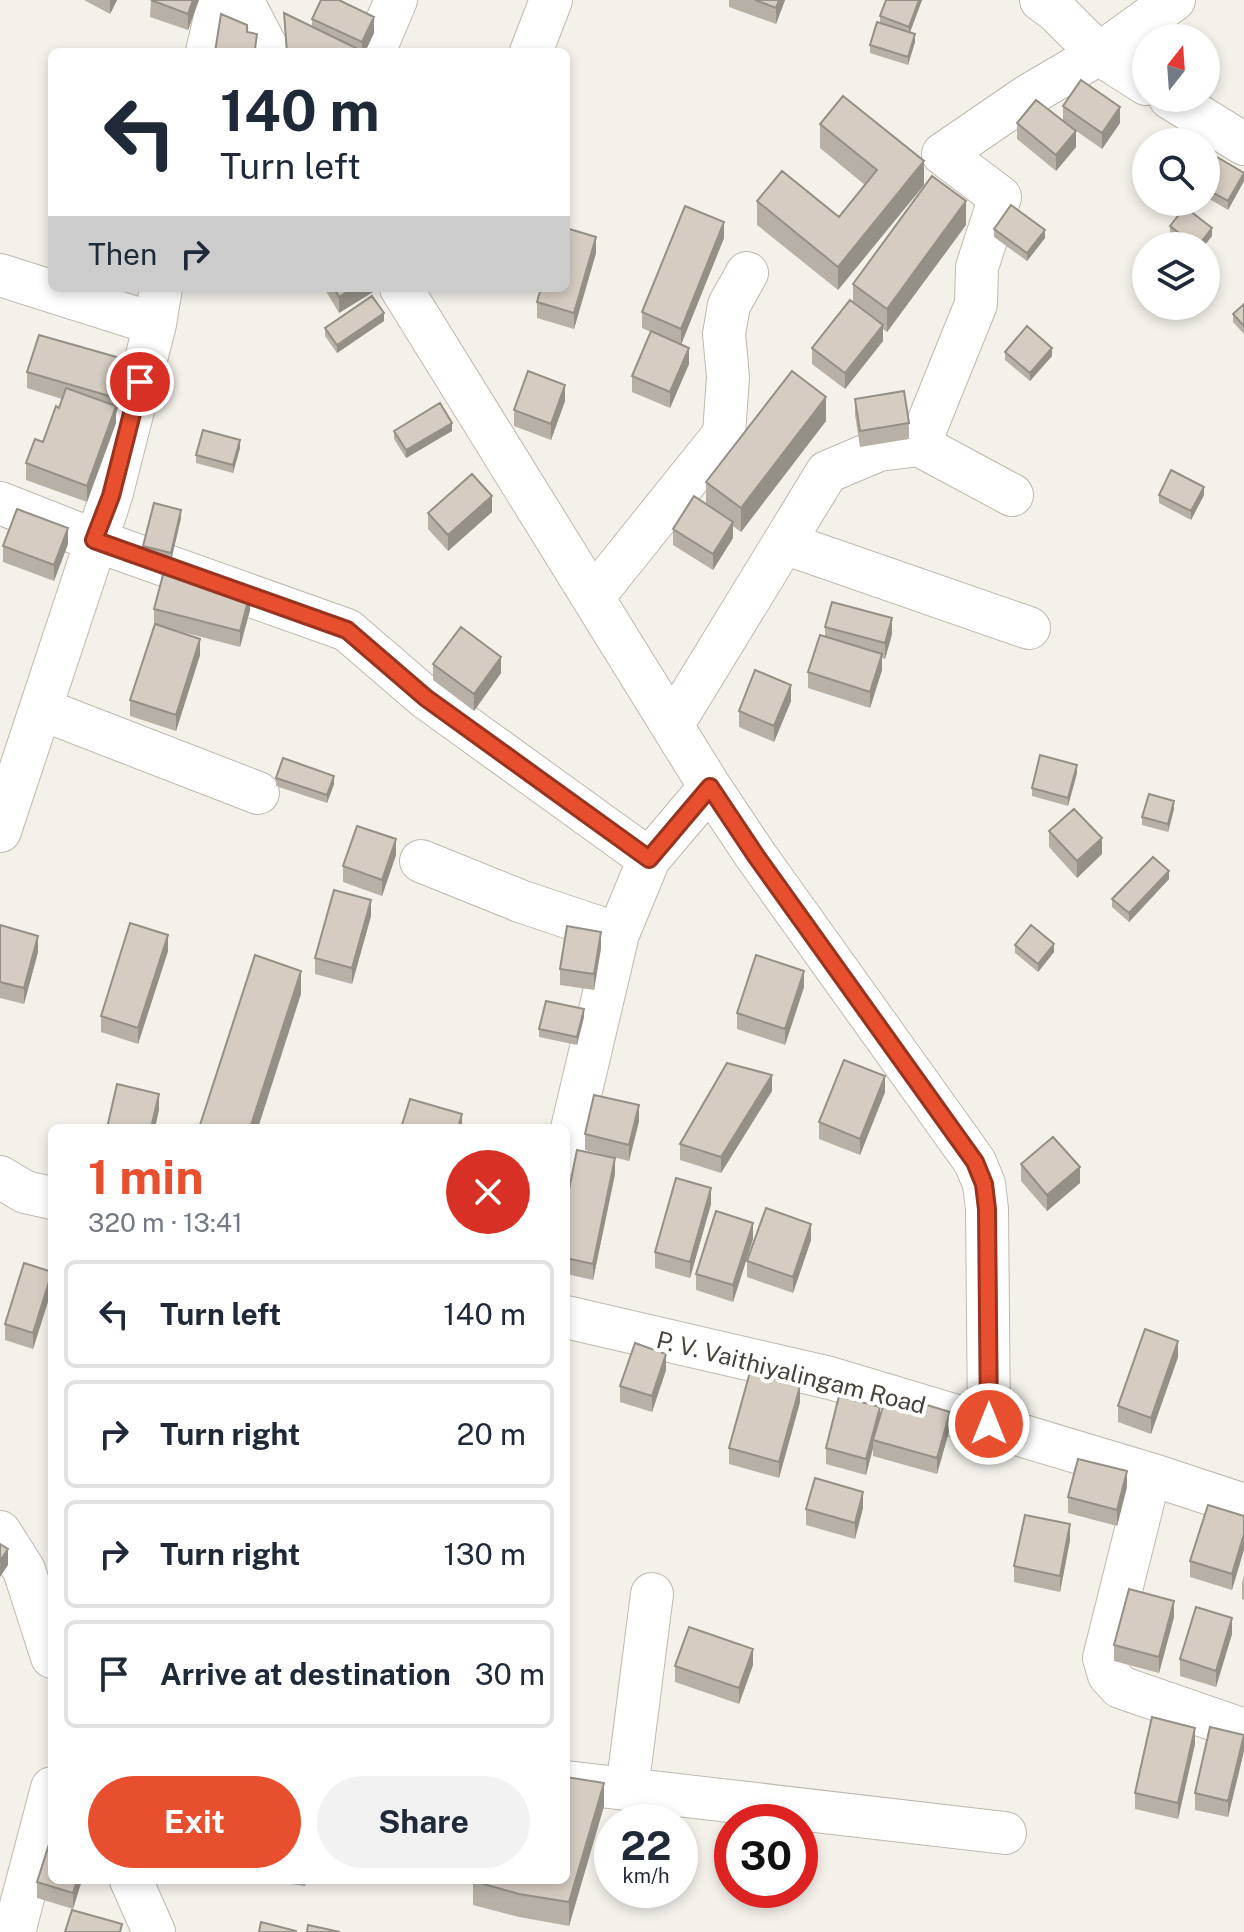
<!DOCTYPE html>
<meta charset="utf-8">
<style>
body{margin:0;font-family:"Public Sans",sans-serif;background:#f2f2f3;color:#1f2937;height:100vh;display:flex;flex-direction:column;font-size:30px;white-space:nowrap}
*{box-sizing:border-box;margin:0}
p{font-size:26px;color:#747a83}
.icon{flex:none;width:44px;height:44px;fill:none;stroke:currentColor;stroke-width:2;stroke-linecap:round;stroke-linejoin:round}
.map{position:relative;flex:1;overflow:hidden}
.drawer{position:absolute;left:48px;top:1124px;width:522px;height:760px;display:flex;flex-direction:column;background:#fff;border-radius:12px;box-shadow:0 4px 12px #0003}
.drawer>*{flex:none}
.top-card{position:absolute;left:48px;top:48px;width:522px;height:244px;border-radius:12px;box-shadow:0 4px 12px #0003;background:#fff;color:#1f2937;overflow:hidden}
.needle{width:52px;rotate:17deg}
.fabs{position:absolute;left:1132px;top:24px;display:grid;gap:16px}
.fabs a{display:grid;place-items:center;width:88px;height:88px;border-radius:50%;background:#fff;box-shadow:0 4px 12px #0003;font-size:40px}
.speed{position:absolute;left:594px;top:1804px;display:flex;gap:16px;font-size:40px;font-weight:700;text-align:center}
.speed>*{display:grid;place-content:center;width:104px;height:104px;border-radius:50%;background:#fff;box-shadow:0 4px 12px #0003;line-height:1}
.speed small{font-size:20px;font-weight:400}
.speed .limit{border:12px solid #d22;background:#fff;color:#111}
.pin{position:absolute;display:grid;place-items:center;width:68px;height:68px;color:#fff;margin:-34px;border:4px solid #fff;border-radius:50%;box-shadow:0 2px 8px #0007}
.me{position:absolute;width:88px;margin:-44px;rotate:0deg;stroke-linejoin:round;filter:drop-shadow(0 0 6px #0008)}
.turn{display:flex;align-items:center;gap:28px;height:168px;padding:0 40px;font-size:36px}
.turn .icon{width:104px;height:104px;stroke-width:2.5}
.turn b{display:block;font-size:56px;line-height:68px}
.then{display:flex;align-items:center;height:76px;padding:0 40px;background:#0003;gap:16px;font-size:30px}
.round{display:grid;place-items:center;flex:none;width:84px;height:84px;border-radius:42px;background:#f2f2f3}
.head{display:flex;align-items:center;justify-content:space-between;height:136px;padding:0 40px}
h1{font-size:48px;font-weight:700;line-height:60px;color:#e84f2e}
.cta{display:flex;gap:16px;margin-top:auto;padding:16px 40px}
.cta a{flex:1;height:92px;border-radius:48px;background:#e84f2e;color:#fff;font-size:32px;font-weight:700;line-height:92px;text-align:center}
.cta a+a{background:#f2f2f3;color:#1f2937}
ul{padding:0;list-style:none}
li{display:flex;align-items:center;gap:24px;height:108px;margin:0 16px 12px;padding:0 24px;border:4px solid #e0e1e3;border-radius:12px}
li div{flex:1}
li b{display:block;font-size:30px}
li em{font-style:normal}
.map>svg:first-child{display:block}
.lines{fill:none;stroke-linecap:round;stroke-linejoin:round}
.minor-casing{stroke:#bfb9ae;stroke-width:44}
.minor{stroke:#fff;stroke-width:42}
.wall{fill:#b7b0a6}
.shaded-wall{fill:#959087}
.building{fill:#d5cdc1;stroke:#959087;stroke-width:2}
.route-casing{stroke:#97331e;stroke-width:20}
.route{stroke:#e84f2e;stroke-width:14}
.labels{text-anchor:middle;stroke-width:8;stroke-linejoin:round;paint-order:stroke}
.street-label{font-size:24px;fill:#484239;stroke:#fff}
</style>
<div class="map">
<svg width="1244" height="1932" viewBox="0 0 1244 1932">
<rect width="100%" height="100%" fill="#f4f1eb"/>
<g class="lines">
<g class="minor-casing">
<path id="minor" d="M242 0 269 52
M1041 0 1056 11 1099 54 1146 84
M207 52 219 0
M374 52 396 0
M531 52 551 0
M1170 98 1244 144
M0 275 155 324
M401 288 710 787 756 856 975 1162 984 1184 987 1209 989 1424
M919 445 976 304 977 267 1000 197 943 154 1029 95 1099 54 1174 0
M0 503 94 540 347 630 426 698 649 859
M784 543 1029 628
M594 596 724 434 728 377 724 334 729 305 747 273
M41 709 258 793
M673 724 827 472 879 450 919 445 1012 495
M0 831 111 496 155 324 161 288
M421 861 520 901 618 934
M566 1154 618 934 649 859 710 787
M0 1177 25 1192 52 1198
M566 1317 830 1378 1150 1474 1244 1505
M1150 1474 1104 1658 1109 1675 1120 1687 1244 1730
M0 1532 24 1570 52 1657
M566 1782 1005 1833
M627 1790 652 1594
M131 1880 154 1932
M14 1932 52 1788"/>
</g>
<use href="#minor" class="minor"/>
</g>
<path class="wall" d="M84 0H117L110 14Z
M151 0H199L188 30 150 17Z
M729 0H785L776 24 729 7Z
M886 0H922L910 32 915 42 908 65 870 53V45L880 23V16Z
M284 13 312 27V19L374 33 365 52H286Z
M1063 106 1120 123 1102 149 1075 130 1076 147 1056 171 1017 139V123L1063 121Z
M820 124 924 185 838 290 757 225V201L839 217 865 185 820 148Z
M1244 173V181L1228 210 1206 197V176Z
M966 225 887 332 883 329V341L845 389 812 364V348L853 301V284Z
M1170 226 1212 236 1204 246H1185L1170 234Z
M994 229 1045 238 1027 261 994 237Z
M724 238 681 344 689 364 670 408 632 392V376L651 332 642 328V312Z
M596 253 574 329 537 318V302Z
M324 288H373V292L339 313Z
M1244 304V334L1233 322V314Z
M384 321 337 353 325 336V328Z
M1005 352 1052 356 1030 381 1005 360Z
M27 372 127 376 116 414V423L87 502 26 480V463L43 442 62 399 27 388Z
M855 399 909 423V439L860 447 855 415Z
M565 401 551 440 514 426V410Z
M826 421 741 532 733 526V538L713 570 673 545V529L706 504V482Z
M394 431H452L406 458 394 439Z
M240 448 233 473 196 463V455Z
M1159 495H1204L1191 520 1159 503Z
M492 512 448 551 428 529V513Z
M181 518 171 561 143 554V546Z
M68 544 54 581 3 562V546Z
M154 609 250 610 240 647 163 627 200 655 176 731 130 716V700L154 625Z
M825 627 892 634 885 659 882 658V670L870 708 808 688V672L825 637Z
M433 664 501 673 474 711 433 680Z
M791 701 774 742 739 727V711Z
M1077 773 1068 806 1032 796V788Z
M276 778 334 784 327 803 276 786Z
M1174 809 1168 832 1142 825V817Z
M1049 831 1102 854 1077 878 1049 847Z
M396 855 382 896 343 882V866Z
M1169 879 1129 922 1112 907V899Z
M371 916 352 984 315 974V958Z
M0 925 38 952 24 1004 0 998Z
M1015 945 1054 952 1038 972 1015 953Z
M601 948 594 990 560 985V969Z
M168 951 138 1044 101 1032V1016Z
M804 987 785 1045 737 1029V1013Z
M584 1017 577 1045 539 1037V1029Z
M772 1091 721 1173 680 1160V1144Z
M885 1092 860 1155 819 1139V1122Z
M639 1121 629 1161 585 1150V1134Z
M1021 1164 1080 1183 1047 1211 1021 1181Z
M615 1174 593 1280 566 1274V1204Z
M711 1204 690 1278 655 1268V1252Z
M753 1239 733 1302 696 1290V1274Z
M811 1240 793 1293 747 1277V1261Z
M52 1272V1289L33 1349 5 1340V1324Z
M1178 1357 1151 1434 1118 1422V1406Z
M666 1370 652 1412 620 1402V1386Z
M800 1402 779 1478 729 1464V1448Z
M880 1417 950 1428 937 1474 873 1456V1448L866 1475 826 1464V1448Z
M1127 1487 1117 1526 1068 1513V1497Z
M863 1508 855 1539 806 1525V1509Z
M1244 1516 1232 1590 1190 1577V1561Z
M1070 1540 1060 1592 1014 1582V1566Z
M1244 1576V1600L1242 1599V1583Z
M1174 1617 1159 1673 1114 1661V1645Z
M1232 1634 1216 1687 1180 1676V1659Z
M753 1665 739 1704 675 1682V1666Z
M1195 1744 1178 1819 1135 1809V1793Z
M1244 1751 1228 1817 1195 1810V1793Z
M604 1806 569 1926 519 1917 473 1905V1881Z
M82 1880 73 1909 37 1898V1882Z
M276 1880H306L305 1886 276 1882Z"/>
<path class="shaded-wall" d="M110 0H117L110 14Z
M193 0H199L188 30V14Z
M779 0H785L776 24V8Z
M919 0H922L909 35V27Z
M374 17V33L365 52H362V42Z
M915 34V42L908 65V57Z
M1120 107V123L1102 149V133Z
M1076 131V147L1056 171V155Z
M924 161V185L838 290V267Z
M1244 173V181L1228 210V201Z
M966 201V225L887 332V309Z
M724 222V238L681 345V329Z
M1212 228V236L1204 246H1198Z
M1045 230V238L1027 261V253Z
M596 237V253L574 329V313Z
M353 288H373V292L339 313V297Z
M384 313V321L337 353V345Z
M883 325V341L845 389V373Z
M689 348V364L670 408V392Z
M1052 348V356L1030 381V373Z
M127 360V376L116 414V398Z
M565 385V401L551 440V424Z
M826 397V421L741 532V508Z
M116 406V423L87 502V486Z
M452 423V431L406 458V450Z
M240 440V448L233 473V465Z
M1204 487V495L1191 520V511Z
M492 496V512L448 551V535Z
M181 510V518L171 561V553Z
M733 522V538L713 570V554Z
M68 528V544L54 581V565Z
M250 594V610L240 647V631Z
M892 618V634L885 659V643Z
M200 639V655L176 731V715Z
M882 654V670L870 708V692Z
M501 657V673L474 711V694Z
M791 685V701L774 742V726Z
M1077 765V773L1068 806V798Z
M334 776V784L327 803V795Z
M1174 801V809L1168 832V824Z
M1102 838V854L1077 878V861Z
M396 839V855L382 896V880Z
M1169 871V879L1129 922V913Z
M371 900V916L352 984V968Z
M601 932V948L594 990V974Z
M168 935V951L138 1044V1028Z
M38 936V952L24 1004V988Z
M1054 944V952L1038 972V964Z
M301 971V994L258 1128H250Z
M804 971V987L785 1045V1029Z
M584 1009V1017L577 1045V1037Z
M772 1075V1091L721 1173V1157Z
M885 1076V1092L860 1155V1139Z
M159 1094V1110L155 1128H151Z
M639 1105V1121L629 1161V1145Z
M462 1114V1128H458Z
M615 1158V1174L593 1280V1264Z
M1080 1167V1183L1047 1211V1195Z
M711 1188V1204L690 1278V1262Z
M753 1223V1239L733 1302V1285Z
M811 1224V1240L793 1293V1277Z
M52 1273V1289L33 1349V1333Z
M1178 1341V1357L1151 1434V1418Z
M666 1354V1370L652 1412V1396Z
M800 1386V1402L779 1478V1462Z
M880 1407V1423L873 1440V1448L866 1475V1459Z
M950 1412V1428L937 1474V1458Z
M1127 1471V1487L1117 1526V1510Z
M863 1492V1508L855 1539V1523Z
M1070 1524V1540L1060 1592V1576Z
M1244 1534V1550L1232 1590V1574Z
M8 1549V1565L0 1577V1561Z
M1174 1601V1617L1159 1673V1657Z
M1232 1618V1634L1216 1687V1671Z
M753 1649V1665L739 1704V1688Z
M1195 1728V1744L1178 1819V1803Z
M1244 1735V1751L1228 1817V1801Z
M604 1783V1806L569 1926V1902Z
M77 1880H82L73 1909V1893Z"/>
<path class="building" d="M151 0H193L188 14Z
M321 0H339L374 17 362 42 312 19Z
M755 0H779L776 8Z
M886 0H919L909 27 880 16Z
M284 13 356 48 354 52H287Z
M221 14 247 25V32L257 34 255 49 264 52H215Z
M877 22 915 34 908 57 870 45Z
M1081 80 1120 107 1102 133 1063 106Z
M843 96 924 161 838 267 757 201 782 171 839 217 877 170 820 124Z
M1036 100 1076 131 1056 155 1017 123Z
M1217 157 1244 173 1228 201 1206 189V176Z
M932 176 966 201 887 309 853 284Z
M1011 205 1045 230 1027 253 994 229Z
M685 206 724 222 681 329 642 312Z
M1185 207 1212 228 1198 246H1196L1170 226Z
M566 228 596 237 574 313 537 302 541 288H566Z
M334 288H353L339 297Z
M372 296 384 313 337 345 325 328Z
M850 300 883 325 845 373 812 348Z
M1244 304V326L1233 314Z
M1027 326 1052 348 1030 373 1005 352Z
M651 331 689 348 670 392 632 376Z
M39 335 127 360 116 398 27 372Z
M528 371 565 385 551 424 514 410Z
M792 371 826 397 741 508 706 482Z
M66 388 116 406 87 486 26 463 35 439 43 442 56 406 59 408Z
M904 391 909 423 860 431 855 399Z
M440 403 452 423 406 450 394 431Z
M203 430 240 440 233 465 196 455Z
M1171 470 1204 487 1191 511 1159 495Z
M472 474 492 496 448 535 428 513Z
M694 496 733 522 713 554 673 529Z
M154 503 181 510 171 553 143 546Z
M17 509 68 528 54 565 3 546Z
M164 571 250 594 240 631 154 609Z
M832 602 892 618 885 643 825 627Z
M155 624 200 639 176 715 130 700Z
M461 627 501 657 474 694 433 664Z
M820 635 882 654 870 692 808 672Z
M755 670 791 685 774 726 739 711Z
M1040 755 1077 765 1068 798 1032 788Z
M283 758 334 776 327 795 276 778Z
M1149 794 1174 801 1168 824 1142 817Z
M1074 809 1102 838 1077 861 1049 831Z
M357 826 396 839 382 880 343 866Z
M1153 857 1169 871 1129 913 1112 899Z
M334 890 371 900 352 968 315 958Z
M130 923 168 935 138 1028 101 1016Z
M0 925 38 936 24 988 0 982Z
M1031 925 1054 944 1038 964 1015 945Z
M567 926 601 932 594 974 560 969Z
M255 955 301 971 250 1128H199Z
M756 955 804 971 785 1029 737 1013Z
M546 1001 584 1009 577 1037 539 1029Z
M844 1060 885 1076 860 1139 819 1122Z
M727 1063 772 1075 721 1157 680 1144Z
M117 1084 159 1094 151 1128H107Z
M594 1095 639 1105 629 1145 585 1134Z
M410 1099 462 1114 458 1128H401Z
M1053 1137 1080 1167 1047 1195 1021 1164Z
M577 1150 615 1158 593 1264 566 1258V1204Z
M676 1178 711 1188 690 1262 655 1252Z
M766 1208 811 1224 793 1277 747 1261Z
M716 1211 753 1223 733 1285 696 1274Z
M24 1263 52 1272 33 1333 5 1324Z
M1145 1329 1178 1341 1151 1418 1118 1406Z
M635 1343 666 1354 652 1396 620 1386Z
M750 1372 800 1386 779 1462 729 1448Z
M887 1393 950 1412 937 1458 873 1440Z
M839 1396 880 1407 866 1459 826 1448Z
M1078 1459 1127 1471 1117 1510 1068 1497Z
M815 1478 863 1492 855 1523 806 1509Z
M1208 1505 1244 1516V1534L1232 1574 1190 1561Z
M1025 1515 1070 1524 1060 1576 1014 1566Z
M0 1544 8 1549 0 1561Z
M1129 1589 1174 1601 1159 1657 1114 1645Z
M1196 1607 1232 1618 1216 1671 1180 1659Z
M689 1627 753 1649 739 1688 675 1666Z
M1152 1717 1195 1728 1178 1803 1135 1793Z
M1210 1727 1244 1735 1228 1801 1195 1793Z
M566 1777 604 1783 569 1902 519 1894 473 1881V1880H566Z
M51 1838H52V1880H77L73 1893 37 1882Z
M72 1910 122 1924 120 1932H65Z
M261 1922 296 1931V1932H259Z
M308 1925 340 1932H307Z"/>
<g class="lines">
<g class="route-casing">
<path id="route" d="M140 382 111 496 94 540 347 630 426 698 649 859 710 787 756 856 975 1162 984 1184 987 1209 989 1424"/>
</g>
<use href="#route" class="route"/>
</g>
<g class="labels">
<g class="street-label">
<text transform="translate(791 1373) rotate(14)" y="8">P. V. Vaithiyalingam Road</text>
</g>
</g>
</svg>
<div class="fabs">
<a><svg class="needle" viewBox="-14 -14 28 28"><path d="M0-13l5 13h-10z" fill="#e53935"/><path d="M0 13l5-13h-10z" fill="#747a83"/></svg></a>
<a><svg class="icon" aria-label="search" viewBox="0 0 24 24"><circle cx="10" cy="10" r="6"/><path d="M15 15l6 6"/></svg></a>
<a><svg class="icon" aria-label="layers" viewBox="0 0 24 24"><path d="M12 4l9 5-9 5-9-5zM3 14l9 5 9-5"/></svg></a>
</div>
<div class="speed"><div>22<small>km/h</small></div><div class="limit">30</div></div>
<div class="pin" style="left:140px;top:382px;background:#d93025"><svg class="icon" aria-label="arrive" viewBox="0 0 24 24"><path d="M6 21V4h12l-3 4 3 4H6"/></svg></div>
<svg class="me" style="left:989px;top:1424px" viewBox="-20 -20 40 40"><circle r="17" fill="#e84f2e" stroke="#fff" stroke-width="3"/><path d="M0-11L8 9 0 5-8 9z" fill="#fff"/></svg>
<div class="top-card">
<div class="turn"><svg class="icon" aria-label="left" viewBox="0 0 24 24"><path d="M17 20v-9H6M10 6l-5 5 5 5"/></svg><div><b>140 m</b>Turn left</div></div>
<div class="then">Then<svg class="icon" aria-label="right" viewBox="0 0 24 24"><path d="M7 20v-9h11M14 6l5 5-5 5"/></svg></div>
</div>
<section class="drawer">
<div class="head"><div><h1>1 min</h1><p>320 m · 13:41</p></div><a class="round" style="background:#d93025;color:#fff"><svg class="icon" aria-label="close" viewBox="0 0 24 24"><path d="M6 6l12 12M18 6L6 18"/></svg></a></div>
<ul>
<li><svg class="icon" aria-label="left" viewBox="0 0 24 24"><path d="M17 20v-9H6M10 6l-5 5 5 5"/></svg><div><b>Turn left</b></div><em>140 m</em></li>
<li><svg class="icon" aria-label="right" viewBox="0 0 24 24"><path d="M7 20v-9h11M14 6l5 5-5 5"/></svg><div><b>Turn right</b></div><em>20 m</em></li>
<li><svg class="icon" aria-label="right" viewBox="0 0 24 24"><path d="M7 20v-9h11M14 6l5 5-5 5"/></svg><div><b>Turn right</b></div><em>130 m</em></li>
<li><svg class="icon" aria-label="arrive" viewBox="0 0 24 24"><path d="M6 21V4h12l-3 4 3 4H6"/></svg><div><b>Arrive at destination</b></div><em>30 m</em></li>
</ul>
<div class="cta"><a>Exit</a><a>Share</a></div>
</section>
</div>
